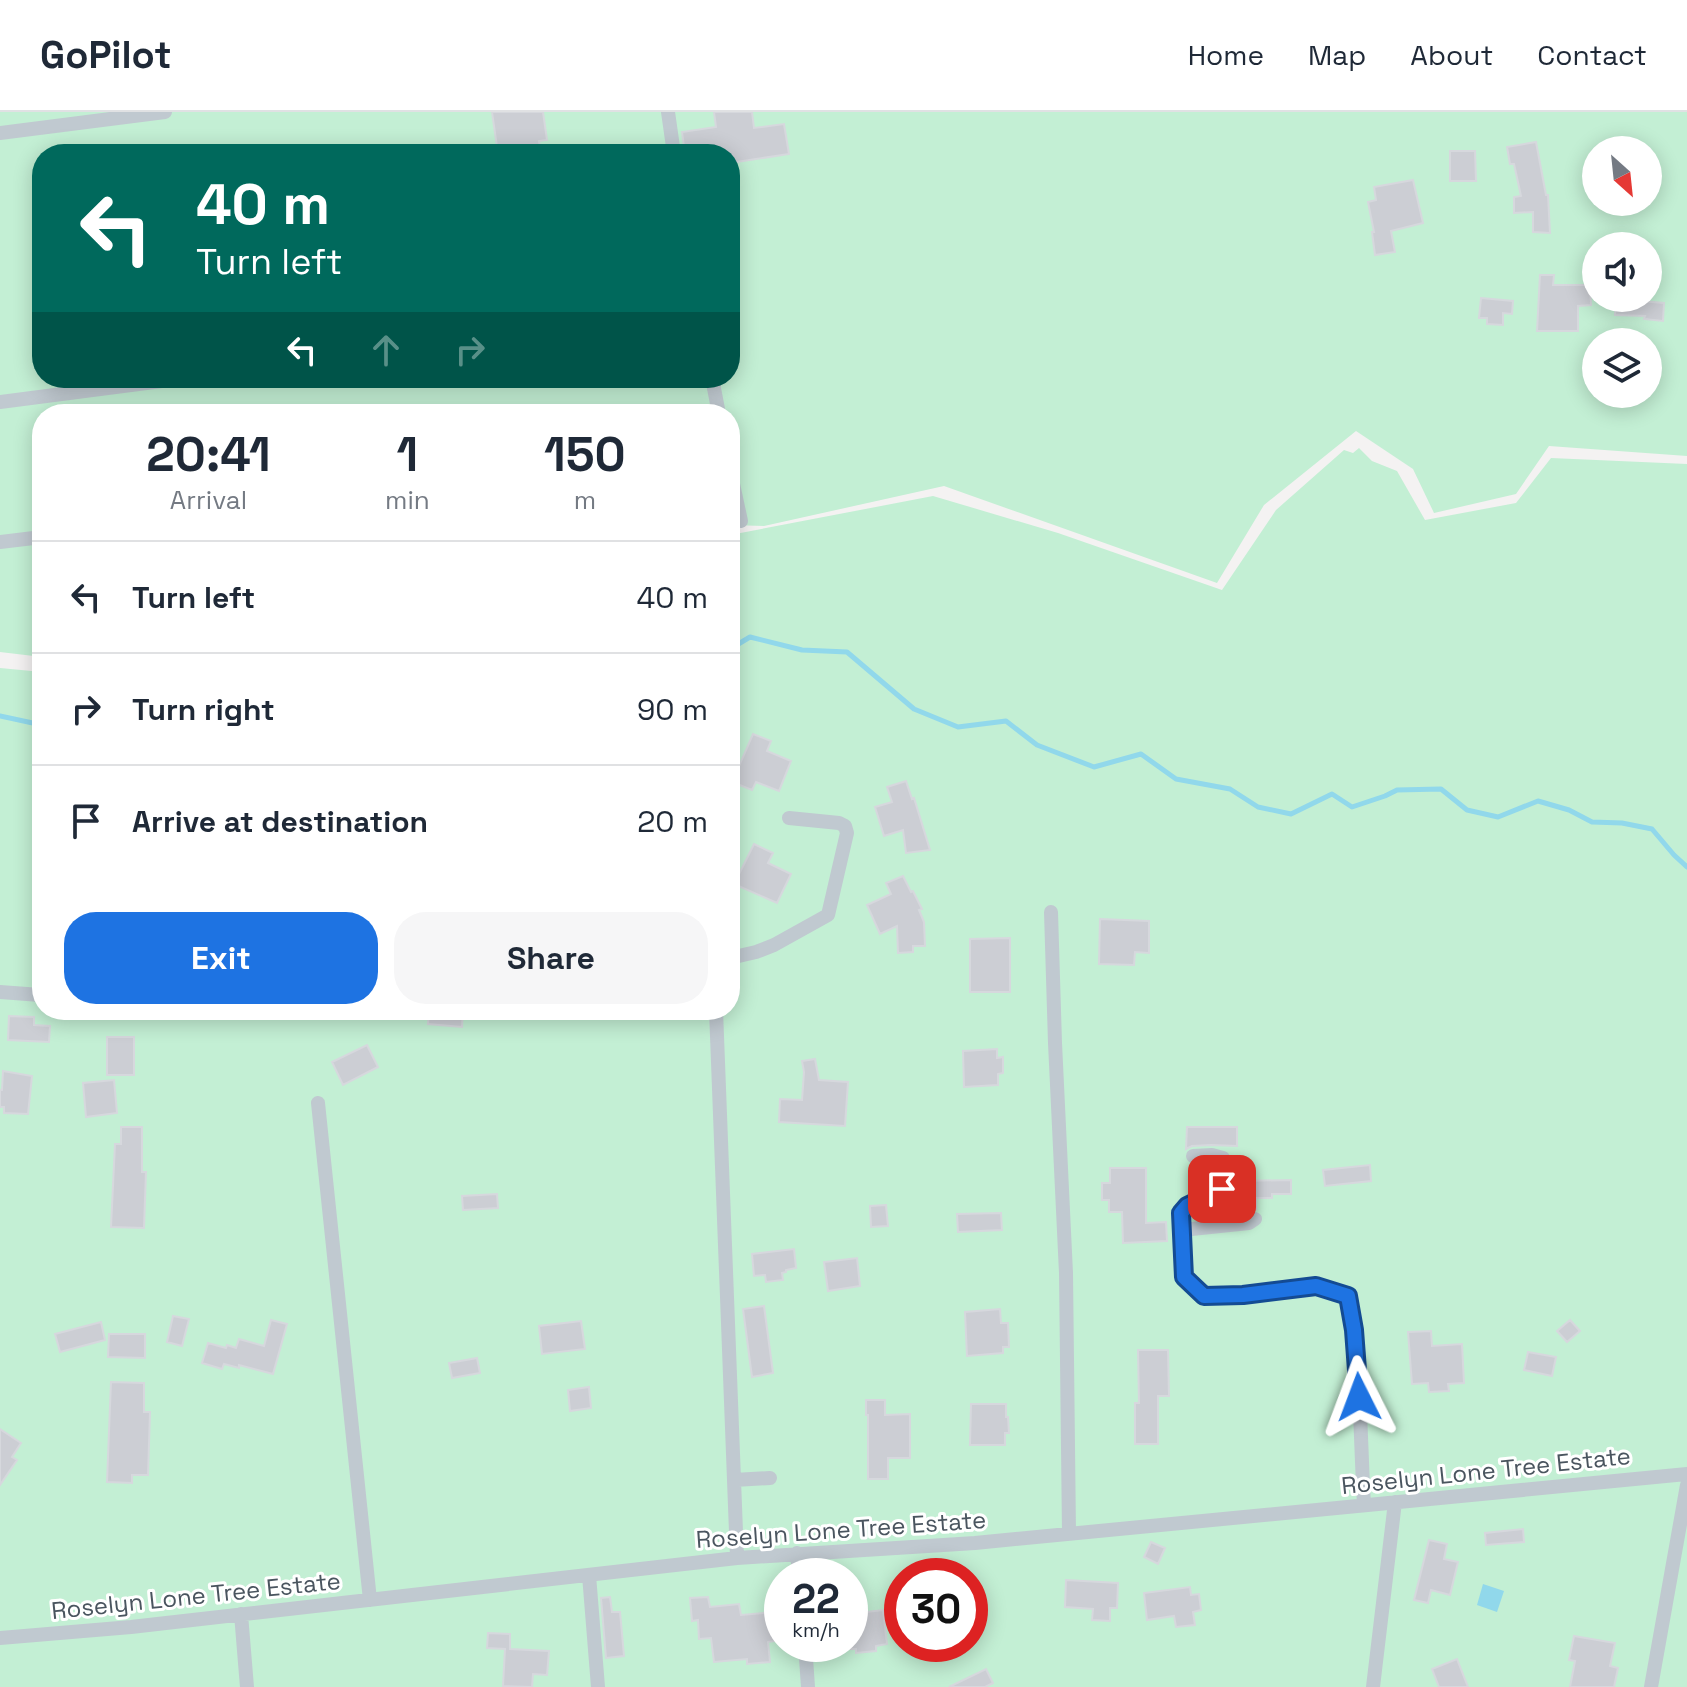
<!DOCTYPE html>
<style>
body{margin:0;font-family:"Space Grotesk",sans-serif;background:#f6f6f7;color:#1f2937;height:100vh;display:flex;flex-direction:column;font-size:30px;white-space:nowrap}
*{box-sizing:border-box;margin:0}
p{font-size:26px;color:#747a83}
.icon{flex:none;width:44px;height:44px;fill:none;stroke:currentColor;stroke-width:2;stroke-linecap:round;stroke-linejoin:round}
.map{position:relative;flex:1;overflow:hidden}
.drawer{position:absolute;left:32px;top:292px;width:708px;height:616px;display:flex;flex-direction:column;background:#fff;border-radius:32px;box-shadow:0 4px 20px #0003}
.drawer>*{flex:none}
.top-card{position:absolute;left:32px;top:32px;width:708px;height:244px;border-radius:32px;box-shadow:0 4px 20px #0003;background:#00695c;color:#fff;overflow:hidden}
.needle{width:52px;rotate:153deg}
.buttons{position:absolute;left:1582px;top:24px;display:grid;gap:16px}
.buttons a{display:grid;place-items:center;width:80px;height:80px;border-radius:50%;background:#fff;box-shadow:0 4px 20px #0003;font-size:40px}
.speed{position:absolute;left:764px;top:1446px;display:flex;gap:16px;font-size:40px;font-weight:700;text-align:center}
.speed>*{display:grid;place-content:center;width:104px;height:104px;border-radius:50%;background:#fff;box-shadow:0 4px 20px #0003;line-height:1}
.speed small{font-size:20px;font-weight:400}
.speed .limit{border:12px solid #d22;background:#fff;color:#111}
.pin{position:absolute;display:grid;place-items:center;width:68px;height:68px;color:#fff;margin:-34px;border-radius:16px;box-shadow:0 4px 12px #0006}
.me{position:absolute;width:88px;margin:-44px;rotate:357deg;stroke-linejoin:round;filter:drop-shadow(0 0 6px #0008)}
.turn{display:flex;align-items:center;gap:28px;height:168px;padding:0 32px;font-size:36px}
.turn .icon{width:104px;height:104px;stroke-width:2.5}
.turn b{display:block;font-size:56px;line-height:68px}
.lanes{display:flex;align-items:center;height:76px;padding:0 32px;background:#0003;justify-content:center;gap:40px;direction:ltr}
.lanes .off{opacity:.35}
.eta{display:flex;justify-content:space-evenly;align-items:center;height:136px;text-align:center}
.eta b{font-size:48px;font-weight:800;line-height:56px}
.cta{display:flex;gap:16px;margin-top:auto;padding:16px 32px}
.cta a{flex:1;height:92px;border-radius:32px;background:#1e73e2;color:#fff;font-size:32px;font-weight:800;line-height:92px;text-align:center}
.cta a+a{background:#f6f6f7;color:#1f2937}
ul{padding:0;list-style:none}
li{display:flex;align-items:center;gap:24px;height:112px;padding:0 32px;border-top:2px solid #e0e1e3}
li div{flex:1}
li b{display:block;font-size:30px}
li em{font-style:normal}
header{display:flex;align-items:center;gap:48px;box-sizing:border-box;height:112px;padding:0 40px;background:#fff;border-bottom:2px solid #e0e1e3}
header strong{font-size:38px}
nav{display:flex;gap:44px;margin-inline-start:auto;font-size:28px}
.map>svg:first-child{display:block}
.green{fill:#c3efd4;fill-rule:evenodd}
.water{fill:#91d8eb}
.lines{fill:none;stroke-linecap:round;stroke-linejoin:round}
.stream{stroke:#91d8eb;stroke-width:5}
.building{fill:#ccced4;stroke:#d6d8dd;stroke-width:2}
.minor{stroke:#c0c9d0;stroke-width:14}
.route-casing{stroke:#144b93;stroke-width:20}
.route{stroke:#1e73e2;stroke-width:14}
.labels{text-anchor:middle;stroke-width:6;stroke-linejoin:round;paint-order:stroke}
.street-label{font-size:24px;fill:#4a555f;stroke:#fff}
</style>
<header>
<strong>GoPilot</strong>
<nav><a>Home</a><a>Map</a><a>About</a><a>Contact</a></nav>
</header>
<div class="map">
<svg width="1687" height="1575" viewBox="0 0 1687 1575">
<rect width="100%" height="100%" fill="#f4f2f2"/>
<path class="green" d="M0 0H1687V344L1549 334 1516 382 1434 401 1413 357 1356 319 1264 393 1217 471 944 374 764 414 730 413V302H42V545L0 540ZM1596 38H1648V90H1596ZM42 42H730V266H42ZM1596 134H1648V186H1596ZM1596 230H1648V282H1596Z
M1359 336 1372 349 1397 359 1425 408 1516 391 1551 346 1687 352V1575H0V556L42 560V898H730V423L933 384 1058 421 1222 478 1276 398 1344 338 1353 341ZM782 1464H850V1532H782ZM902 1464H970V1532H902Z"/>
<path class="water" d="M1483 1472 1504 1479 1497 1500 1477 1493Z"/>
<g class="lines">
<path class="stream" d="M730 537 750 525 802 538 847 540 914 597 958 615 1006 609 1037 633 1094 655 1141 642 1176 667 1230 677 1258 695 1291 702 1332 682 1352 695 1385 684 1397 678 1441 677 1467 698 1498 705 1538 689 1569 698 1592 710 1622 711 1652 717 1674 743 1687 755
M0 604 42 613"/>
</g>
<path class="building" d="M492 0H543L547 28 539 29 540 36 498 42Z
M714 0H752L754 16 784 12 789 42 730 51V42H685L682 20 716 15Z
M1536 30 1546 83H1548L1550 121 1533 120V100L1514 101V85L1521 84 1514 52H1510L1507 35Z
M1450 39H1475L1476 69H1450Z
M1413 68 1423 111 1391 119 1395 140 1375 143 1372 120H1374L1368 90 1376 88 1374 75Z
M1540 163H1554L1553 173H1590L1591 193 1578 194V219H1537Z
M1481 186 1513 189 1512 202 1503 201V213L1487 212V206H1479Z
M1616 186H1641V189L1664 191 1663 209 1644 207 1645 204 1615 203Z
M753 622 771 629 767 639 791 649 779 679 756 670 752 678 732 670Z
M906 669 912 687 914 686 930 738 906 741 903 718 884 724 875 695 892 690 887 675Z
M754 732 773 741 768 751 791 762 777 791 734 772Z
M903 764 911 780 913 779 922 797 919 798 924 810 925 834H913V840L898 841 897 814 880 822 867 793 891 782 886 771Z
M1100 807 1149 809V841L1135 840 1134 853 1099 852Z
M1010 826V880H970V827Z
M429 898H463L462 915 428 912Z
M9 904 34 905V913L50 914 49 930 8 928Z
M107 925H134V963H107Z
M367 933 378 955 343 973 332 950Z
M997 937V946L1003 945V961L998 962V973L964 975 963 939Z
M815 947 819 968 848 970 845 1014 779 1010 780 987 802 988 804 960 802 949Z
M3 959 32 964 28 1002 4 1001V995H0V978H2Z
M114 968 117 1001 86 1005 83 971Z
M121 1015H142V1060H146L144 1116 111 1115 115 1032H121Z
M1187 1015H1237V1034L1211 1033 1192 1034 1186 1037Z
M1370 1053 1371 1069 1325 1074 1323 1058Z
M1110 1056H1146V1111L1166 1110 1167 1129 1123 1131 1122 1100H1109V1088H1102V1071H1110Z
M1291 1068V1082H1272V1086H1256V1097L1235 1099V1078L1239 1069Z
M497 1082 498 1096 463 1098 462 1084Z
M886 1093 888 1114 871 1115 870 1094Z
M1001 1101 1002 1118 958 1120 957 1102Z
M794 1137 796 1156 786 1158V1160L782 1161 783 1168 766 1170 765 1163 754 1164 752 1142Z
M857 1146 860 1174 828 1179 824 1150Z
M764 1194 773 1261 752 1265 743 1197Z
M1000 1197 1001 1211H1008L1009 1235H1003V1241L967 1244 965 1200Z
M173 1204 189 1207 182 1234 167 1230Z
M271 1208 287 1212 273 1262 239 1253V1256L224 1252 222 1257 202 1251 208 1231 226 1236 227 1233 236 1236 239 1227 264 1234Z
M1570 1208 1580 1219 1567 1230 1557 1219Z
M581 1209 585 1237 542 1242 539 1214Z
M101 1210 105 1228 60 1240 55 1222Z
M1431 1219 1432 1234 1462 1232 1464 1271 1448 1272 1449 1279 1429 1280 1428 1271 1412 1272 1408 1220Z
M109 1222H145V1246L108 1245Z
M1138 1238H1168L1169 1284H1158V1332H1135V1291H1139Z
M1528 1240 1556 1245 1552 1264 1524 1258Z
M477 1246 480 1261 452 1266 449 1251Z
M111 1270 144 1271V1300H150L148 1363H132V1371L107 1370Z
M589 1275 591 1296 570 1299 568 1278Z
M866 1288H885V1303L910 1302V1346H888V1367H868V1303H866Z
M971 1292H1006V1305H1008L1009 1321H1005V1333H970Z
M0 1317 21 1331 12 1345 17 1348 0 1373Z
M1523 1417 1524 1430 1486 1433 1485 1421Z
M1429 1428 1447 1432 1444 1447 1458 1450 1450 1483 1431 1478 1428 1491 1414 1488Z
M1151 1430 1165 1436 1158 1452 1144 1445Z
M1066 1468 1118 1471 1117 1496H1110V1509L1092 1508 1093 1497 1065 1495Z
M1190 1475 1191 1483 1199 1482 1201 1498 1193 1500 1195 1513 1176 1515 1174 1504 1147 1508 1144 1481Z
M610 1485 612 1500H620L624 1544 606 1546 601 1486Z
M708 1485 710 1495 739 1492 741 1503 774 1500 775 1529 768 1530 770 1550 747 1552V1547L714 1550 711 1526 699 1527 698 1508 692 1509 690 1486Z
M883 1498 887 1532 876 1534V1539L856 1541V1537H850V1502Z
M488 1521 510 1522V1537L549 1539 547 1563 533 1562 532 1575 503 1574 505 1537 487 1536Z
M1574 1524 1615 1531 1610 1554 1618 1556 1614 1575H1570L1575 1549 1569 1548Z
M1457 1547 1468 1575H1439L1432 1557Z
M986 1557 993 1571 985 1575H949Z"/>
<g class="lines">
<path class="minor" d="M668 0 674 42
M0 21 165 0
M712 266 719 302
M0 290 185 266
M730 358 741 409
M0 430 42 425
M1051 800 1055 931 1066 1161 1069 1421
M730 846 756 840 774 833 828 803 847 721 845 714 839 711 789 706
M0 880 40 883
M716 898 737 1446
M318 991 370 1488
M1193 1044 1212 1043 1223 1046C1249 1085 1196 1080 1181 1101L1184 1165 1204 1184 1243 1183 1316 1174 1348 1184C1361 1253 1360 1323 1364 1393
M1182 1118 1249 1111 1255 1107
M734 1368 770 1366
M797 1441 799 1464
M589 1463 598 1575
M241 1502 247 1575
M0 1526 131 1515 737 1446 975 1431 1687 1362
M805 1532 808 1575
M1373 1575 1395 1390
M1651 1575 1687 1373"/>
</g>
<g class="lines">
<g class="route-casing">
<path id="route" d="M1222 1077 1187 1094 1181 1101 1184 1165 1204 1184 1243 1183 1316 1174 1348 1184 1354 1218 1359 1285"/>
</g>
<use href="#route" class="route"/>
</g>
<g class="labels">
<g class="street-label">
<text transform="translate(1486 1359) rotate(-6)" y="8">Roselyn Lone Tree Estate</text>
<text transform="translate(841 1418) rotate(-4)" y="8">Roselyn Lone Tree Estate</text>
<text transform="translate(196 1484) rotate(-6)" y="8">Roselyn Lone Tree Estate</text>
</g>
</g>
</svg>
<div class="buttons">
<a><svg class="needle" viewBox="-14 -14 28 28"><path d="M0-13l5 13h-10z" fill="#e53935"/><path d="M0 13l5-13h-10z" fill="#747a83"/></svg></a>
<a><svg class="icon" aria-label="sound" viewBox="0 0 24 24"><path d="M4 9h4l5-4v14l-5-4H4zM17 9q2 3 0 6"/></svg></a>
<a><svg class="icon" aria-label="layers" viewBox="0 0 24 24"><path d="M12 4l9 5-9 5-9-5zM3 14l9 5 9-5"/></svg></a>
</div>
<div class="speed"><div>22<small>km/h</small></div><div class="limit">30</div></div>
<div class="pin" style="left:1222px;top:1077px;background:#d93025"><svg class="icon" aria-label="arrive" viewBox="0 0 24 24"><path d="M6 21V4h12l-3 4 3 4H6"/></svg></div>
<svg class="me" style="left:1359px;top:1285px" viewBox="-20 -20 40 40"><path d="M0-17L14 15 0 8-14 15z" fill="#1e73e2" stroke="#fff" stroke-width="4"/></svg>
<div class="top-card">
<div class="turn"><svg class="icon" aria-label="left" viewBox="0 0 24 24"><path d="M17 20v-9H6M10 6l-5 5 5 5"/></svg><div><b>40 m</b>Turn left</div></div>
<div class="lanes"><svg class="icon" aria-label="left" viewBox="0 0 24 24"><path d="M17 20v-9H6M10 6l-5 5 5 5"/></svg><svg class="icon off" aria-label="ahead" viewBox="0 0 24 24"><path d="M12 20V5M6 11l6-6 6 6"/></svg><svg class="icon off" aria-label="right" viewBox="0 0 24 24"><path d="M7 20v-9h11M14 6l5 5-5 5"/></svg></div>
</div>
<section class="drawer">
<div class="eta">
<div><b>20:41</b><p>Arrival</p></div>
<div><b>1</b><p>min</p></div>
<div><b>150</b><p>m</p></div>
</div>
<ul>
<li><svg class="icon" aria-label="left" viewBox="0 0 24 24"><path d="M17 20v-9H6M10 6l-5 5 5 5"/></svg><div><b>Turn left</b></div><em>40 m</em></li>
<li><svg class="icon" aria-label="right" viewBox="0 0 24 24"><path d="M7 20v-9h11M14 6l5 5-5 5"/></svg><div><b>Turn right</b></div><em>90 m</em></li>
<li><svg class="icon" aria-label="arrive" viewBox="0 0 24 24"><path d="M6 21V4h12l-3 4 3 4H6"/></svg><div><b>Arrive at destination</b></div><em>20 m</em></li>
</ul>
<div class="cta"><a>Exit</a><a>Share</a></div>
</section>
</div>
